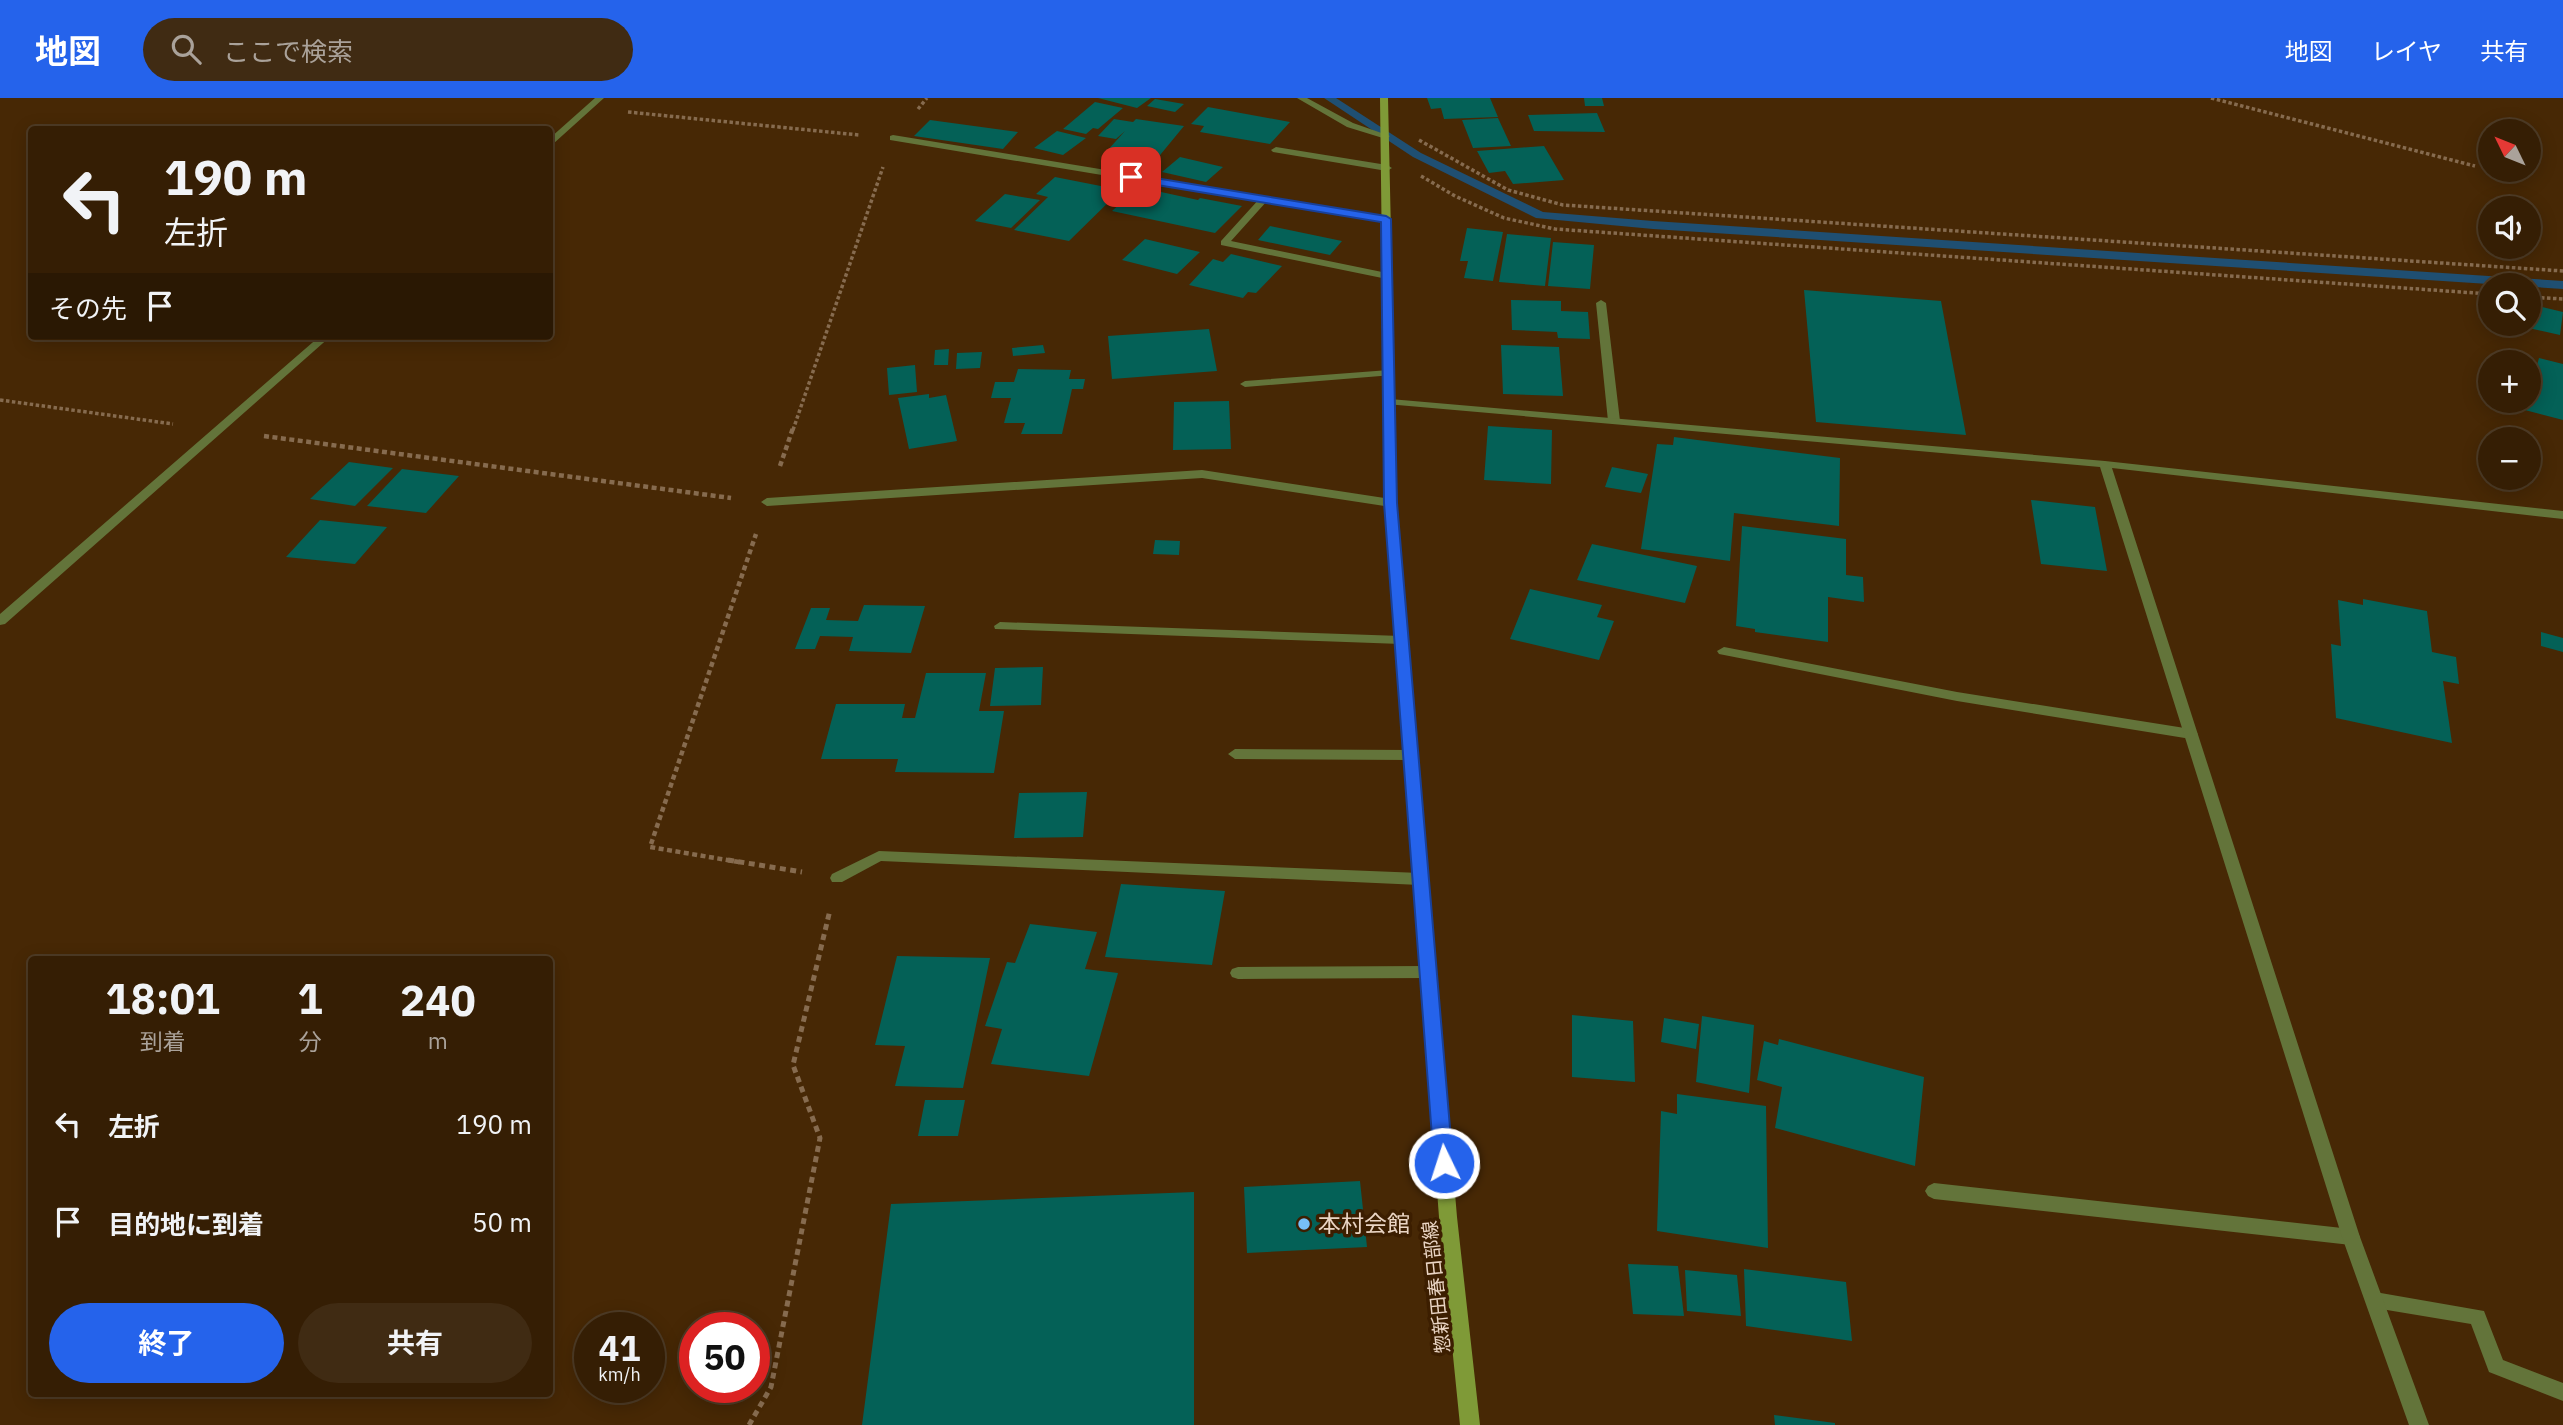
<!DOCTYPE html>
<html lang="ja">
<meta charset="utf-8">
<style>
body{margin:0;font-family:"IBM Plex Sans","Noto Sans JP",sans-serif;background:#402b13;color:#f1f3f6;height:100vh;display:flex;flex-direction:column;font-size:26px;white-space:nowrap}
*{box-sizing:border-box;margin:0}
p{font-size:23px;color:#aaa29a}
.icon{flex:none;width:38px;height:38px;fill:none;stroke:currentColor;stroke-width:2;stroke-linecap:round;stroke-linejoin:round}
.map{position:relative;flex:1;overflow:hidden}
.side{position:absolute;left:28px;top:858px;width:525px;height:441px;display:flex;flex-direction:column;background:#351e04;border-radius:7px;box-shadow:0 4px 18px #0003,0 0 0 2px #4f3c26}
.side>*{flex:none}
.top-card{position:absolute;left:28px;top:28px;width:525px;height:214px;border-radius:7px;box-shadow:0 4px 18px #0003,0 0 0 2px #4f3c26;background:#351e04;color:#f1f3f6;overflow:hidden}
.needle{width:46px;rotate:313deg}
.controls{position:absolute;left:2478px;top:21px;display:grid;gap:14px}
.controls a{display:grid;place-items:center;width:63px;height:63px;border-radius:50%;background:#351e04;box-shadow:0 4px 18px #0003,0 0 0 2px #4f3c26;font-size:35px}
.speed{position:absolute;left:574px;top:1214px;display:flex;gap:14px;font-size:35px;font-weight:700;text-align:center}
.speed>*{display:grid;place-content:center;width:91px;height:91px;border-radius:50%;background:#351e04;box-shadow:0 4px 18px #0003,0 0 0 2px #4f3c26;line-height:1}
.speed small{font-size:18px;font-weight:400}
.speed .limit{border:10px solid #d22;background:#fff;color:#111}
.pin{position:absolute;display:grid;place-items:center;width:60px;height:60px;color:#fff;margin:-30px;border-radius:14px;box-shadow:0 4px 10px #0006}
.me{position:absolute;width:77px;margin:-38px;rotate:356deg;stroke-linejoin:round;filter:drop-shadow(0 0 5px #0008)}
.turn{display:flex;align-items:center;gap:24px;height:147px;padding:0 21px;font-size:32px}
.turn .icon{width:91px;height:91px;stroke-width:2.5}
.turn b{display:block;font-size:49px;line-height:60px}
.then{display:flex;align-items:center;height:66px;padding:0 21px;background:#0003;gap:14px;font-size:26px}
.eta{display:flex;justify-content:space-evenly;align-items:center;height:119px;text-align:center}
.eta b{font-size:42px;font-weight:700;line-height:49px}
.primary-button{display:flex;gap:14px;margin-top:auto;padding:14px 21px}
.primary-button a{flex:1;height:80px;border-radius:42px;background:#2563eb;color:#fff;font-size:28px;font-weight:700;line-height:80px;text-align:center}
.primary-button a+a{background:#402b13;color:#f1f3f6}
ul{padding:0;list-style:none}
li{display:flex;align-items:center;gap:21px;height:98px;padding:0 21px}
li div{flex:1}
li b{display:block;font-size:26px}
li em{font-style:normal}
header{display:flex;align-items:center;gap:42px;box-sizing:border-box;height:98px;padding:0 35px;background:#2563eb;color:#fff}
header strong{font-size:33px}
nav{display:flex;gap:38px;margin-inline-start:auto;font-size:24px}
.search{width:490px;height:63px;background:#402b13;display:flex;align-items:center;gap:18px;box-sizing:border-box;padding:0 24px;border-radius:38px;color:#aaa29a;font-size:26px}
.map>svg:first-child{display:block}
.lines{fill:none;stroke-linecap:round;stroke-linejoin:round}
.stream{fill:#1f4f72;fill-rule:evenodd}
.building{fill:#046157}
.path-far2{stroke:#866b4f;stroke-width:3.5;stroke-dasharray:3.5 2.5;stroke-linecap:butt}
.path-far1{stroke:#866b4f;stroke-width:4.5;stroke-dasharray:5 3.5;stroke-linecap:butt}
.path{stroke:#866b4f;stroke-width:5;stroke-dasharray:6 4.5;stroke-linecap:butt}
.service{fill:#63743a;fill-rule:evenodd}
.minor{fill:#63743a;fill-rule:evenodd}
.secondary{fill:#7f9a37;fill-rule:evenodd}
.route{fill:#2563eb;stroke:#184099;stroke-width:2}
.poi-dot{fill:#77bff7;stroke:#3c1e00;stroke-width:2.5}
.labels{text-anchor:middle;stroke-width:7;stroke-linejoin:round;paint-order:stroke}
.street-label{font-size:19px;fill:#ead5c4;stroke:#3c1e00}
.near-poi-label{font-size:23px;fill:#ead5c4;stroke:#3c1e00;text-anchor:start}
</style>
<header>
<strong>地図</strong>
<div class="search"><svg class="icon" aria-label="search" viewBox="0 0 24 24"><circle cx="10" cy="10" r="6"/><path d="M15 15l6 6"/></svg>ここで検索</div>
<nav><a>地図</a><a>レイヤ</a><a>共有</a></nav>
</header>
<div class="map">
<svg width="2563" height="1327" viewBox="0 0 2563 1327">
<rect width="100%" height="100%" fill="#472805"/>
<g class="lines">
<path class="stream" d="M1324 0H1336L1421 55 1543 114 1653 123 2563 183V191L1653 131 1536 120 1413 59Z"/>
</g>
<path class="building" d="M1098 0H1151L1137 10Z
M1427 0H1490L1498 19 1444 21 1441 10 1431 11Z
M1584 0H1602L1604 8H1585Z
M1155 1 1184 6 1175 14 1147 8Z
M1095 4 1123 10 1098 31 1093 30 1086 36 1063 31Z
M1208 9 1290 24 1270 46 1200 34 1204 28 1191 26Z
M1597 15 1605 34 1534 33 1528 17Z
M1498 20 1511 48 1473 50 1462 22Z
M1114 21 1133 24 1136 21 1184 28 1156 62 1106 54 1125 33 1116 41 1098 38Z
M930 22 1018 34 1003 51 914 38Z
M1057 33 1086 40 1063 57 1034 50Z
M1544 48 1564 82 1513 86 1505 73 1489 75 1477 53Z
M1180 59 1223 69 1206 84 1162 74Z
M1055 79 1121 92 1069 143 1014 132 1048 99 1036 96Z
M1138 89 1198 102 1200 100 1242 108 1215 135 1112 113Z
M1005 96 1040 102 1011 130 975 123Z
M1270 128 1342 143 1330 157 1258 142Z
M1467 130 1503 134 1493 183 1464 180 1468 163H1460Z
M1507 136 1551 140 1545 188 1499 184Z
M1145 141 1200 154 1177 176 1122 162Z
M1553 144 1594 147 1590 191 1548 188Z
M1231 156 1282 168 1256 195 1248 194 1243 200 1189 187 1213 161 1223 164Z
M1804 192 1941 203 1966 337 1816 324Z
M1511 202 1561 203V213L1588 214 1590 241 1558 240 1557 234 1512 232Z
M2529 206 2563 214 2560 237 2524 229 2529 226Z
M1209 231 1217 273 1112 281 1108 238Z
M1043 247 1045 255 1013 258 1012 250Z
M1501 247 1559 249 1563 298 1503 296Z
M949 251 948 267H934L935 252Z
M982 254 980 270 956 271 957 255Z
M2539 260 2563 266V322L2521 311 2523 303H2529V265L2537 267Z
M915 267 917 294 889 297 887 270Z
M1018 271 1071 272 1069 281H1085L1083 291H1072L1062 336H1021L1025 325H1004L1011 300H991L995 284H1014Z
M929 296V300L946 297 957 343 909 351 898 300Z
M1229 303 1231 351 1173 352 1174 304Z
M1488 328 1552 332 1551 386 1484 382Z
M1674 339 1840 360 1839 428 1734 415 1730 463 1641 451 1657 346 1673 347Z
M349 364 393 370 355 408 310 401Z
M1612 369 1648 376 1641 395 1605 389Z
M402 371 459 378 426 415 367 408Z
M2031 402 2095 409 2107 473 2041 466Z
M320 422 387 429 355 466 286 459Z
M1742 428 1846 441V477L1863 479 1864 504 1828 499V544L1755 534V531L1736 528Z
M1155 442 1180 443 1179 457 1153 456Z
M1592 446 1697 468 1685 505 1577 482Z
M1530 491 1602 507 1597 519 1614 523 1599 562 1510 541Z
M2363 501 2427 513 2432 554 2456 559 2459 586 2443 583 2452 645 2336 620 2331 546 2341 548 2338 502 2363 507Z
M864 507 925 508 911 555 849 553 853 539 820 538 815 551H795L811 510H830L826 522 858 523Z
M2541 534 2563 540V554L2541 548Z
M1043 569 1041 607 990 608 995 570Z
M926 575H986L979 613H1004L994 675 895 674 898 661H821L836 606H905L902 620H915Z
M1087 694 1083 739 1014 740 1019 695Z
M1121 786 1225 793 1212 867 1105 859Z
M1030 826 1097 834 1085 871 1118 875 1089 978 991 966 1002 931 985 928 1007 864 1015 865Z
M897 858 990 860 963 990 895 988 905 948 875 947Z
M1572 917 1633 923 1635 984 1572 979Z
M1702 918 1754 927 1749 995 1696 984Z
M1664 920 1699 926 1696 951 1661 944Z
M1779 941 1924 979 1915 1068 1775 1030 1782 989 1757 982 1764 943 1778 947Z
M1677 996 1766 1008 1768 1150 1657 1133 1661 1013 1677 1016Z
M925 1002H965L958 1038H918Z
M1360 1083 1367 1149 1247 1155 1244 1089Z
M1194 1094V1327H862L891 1106Z
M1628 1166 1678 1168 1684 1218 1633 1216Z
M1744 1171 1846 1184 1852 1243 1746 1228Z
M1685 1172 1737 1177 1741 1218 1687 1213Z
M1774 1317 1835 1325V1327H1775Z"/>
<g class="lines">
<path class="path-far2" d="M2211 0 2475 68
M918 11 927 0
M628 14 859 37
M1419 42 1508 92 1563 107 2563 173
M1421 78 1455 98 1504 120 1555 131 2490 196
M2529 199 2563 201
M0 302 173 326
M793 332 883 69"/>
<path class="path-far1" d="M264 338 731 400
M780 368 793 330
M739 764 650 749 756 436"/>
<path class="path" d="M728 762 802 774
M749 1327 771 1289 820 1040 793 967 830 812"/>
<path class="service" d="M893 37 1386 118 1391 121 1386 124 890 42V38Z
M1276 49 1387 67 1392 70 1387 73 1273 54 1271 52Z
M1601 202 1606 205 1620 323 1614 326 1608 323 1596 205Z
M1389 272 1394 275 1393 277 1245 289 1240 286 1245 283Z
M1000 524 1401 538 1408 542 1401 546 995 531 994 528Z
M1724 549 1957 594 2191 631 2198 636 2191 641 1957 603 1719 556 1717 553Z
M1235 651 1411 652 1418 657 1411 662 1235 661 1228 656Z
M879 753 1420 775 1425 777 1427 781 1425 785 1420 787 881 763 842 784H832L830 780 832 776Z
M1428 868 1434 870 1436 874 1434 878 1428 880 1238 881 1232 879 1230 875 1232 871 1238 869Z
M1934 1085 2351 1131 2357 1133 2360 1139 2357 1145 2351 1147 1934 1101 1928 1098 1925 1093 1928 1088Z
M2375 1194 2484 1213 2503 1262 2563 1285V1303L2489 1274 2471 1226 2375 1210 2369 1208 2366 1202 2369 1196Z"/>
<path class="minor" d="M595 0H604L553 46 550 47V40Z
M1297 0H1307L1353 25 1390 38 1386 41 1347 29Z
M1264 98 1269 101 1267 103 1231 143 1387 175 1392 178 1387 181 1221 147V143L1261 99Z
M320 238H331L5 526 0 527V516Z
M1390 301 2105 363 2563 413V421L2112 370 2360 1139 2429 1327H2409L2342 1139 2100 369 1386 306 1384 304Z
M1202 372 1391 401 1397 405 1391 409 1202 380 767 408 761 404 767 400Z"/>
<path class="secondary" d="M1380 0H1388L1397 405 1457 1119 1480 1327H1460L1439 1119 1385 405Z"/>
</g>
<path class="route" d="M1131 76 1386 118 1391 121 1397 405 1453 1065 1451 1071 1444 1073 1437 1071 1434 1065 1384 405 1381 124 1127 82 1126 79Z"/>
<circle class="poi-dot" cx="1304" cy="1126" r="7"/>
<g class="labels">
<g class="street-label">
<text transform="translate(1436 1189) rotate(-96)" y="7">惣新田春日部線</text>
</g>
<g class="near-poi-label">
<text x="1318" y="1134">本村会館</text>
</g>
</g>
</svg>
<div class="controls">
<a><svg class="needle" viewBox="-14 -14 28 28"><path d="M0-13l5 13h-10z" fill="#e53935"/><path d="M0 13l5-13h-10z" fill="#aaa29a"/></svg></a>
<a><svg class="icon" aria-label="sound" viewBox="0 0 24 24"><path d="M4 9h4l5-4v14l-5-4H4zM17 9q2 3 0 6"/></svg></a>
<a><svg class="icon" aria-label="search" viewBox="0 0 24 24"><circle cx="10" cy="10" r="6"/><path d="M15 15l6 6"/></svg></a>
<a>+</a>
<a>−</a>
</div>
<div class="speed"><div>41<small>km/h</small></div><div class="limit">50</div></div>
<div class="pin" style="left:1131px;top:79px;background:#d93025"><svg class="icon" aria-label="arrive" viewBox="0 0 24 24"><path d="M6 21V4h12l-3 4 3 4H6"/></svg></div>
<svg class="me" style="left:1444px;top:1065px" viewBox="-20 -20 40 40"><circle r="17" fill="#2563eb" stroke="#fff" stroke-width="3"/><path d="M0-11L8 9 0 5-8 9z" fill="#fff"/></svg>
<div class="top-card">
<div class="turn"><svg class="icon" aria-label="left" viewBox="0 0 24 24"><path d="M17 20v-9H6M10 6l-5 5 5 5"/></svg><div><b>190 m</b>左折</div></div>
<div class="then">その先<svg class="icon" aria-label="arrive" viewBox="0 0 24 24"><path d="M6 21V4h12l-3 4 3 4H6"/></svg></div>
</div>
<section class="side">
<div class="eta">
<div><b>18:01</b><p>到着</p></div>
<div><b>1</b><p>分</p></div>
<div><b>240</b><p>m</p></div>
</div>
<ul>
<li><svg class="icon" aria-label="left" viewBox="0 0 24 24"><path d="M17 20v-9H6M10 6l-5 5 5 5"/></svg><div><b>左折</b></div><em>190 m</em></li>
<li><svg class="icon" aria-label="arrive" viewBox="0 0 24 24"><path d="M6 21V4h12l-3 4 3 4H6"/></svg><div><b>目的地に到着</b></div><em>50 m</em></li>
</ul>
<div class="primary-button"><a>終了</a><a>共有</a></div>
</section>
</div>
